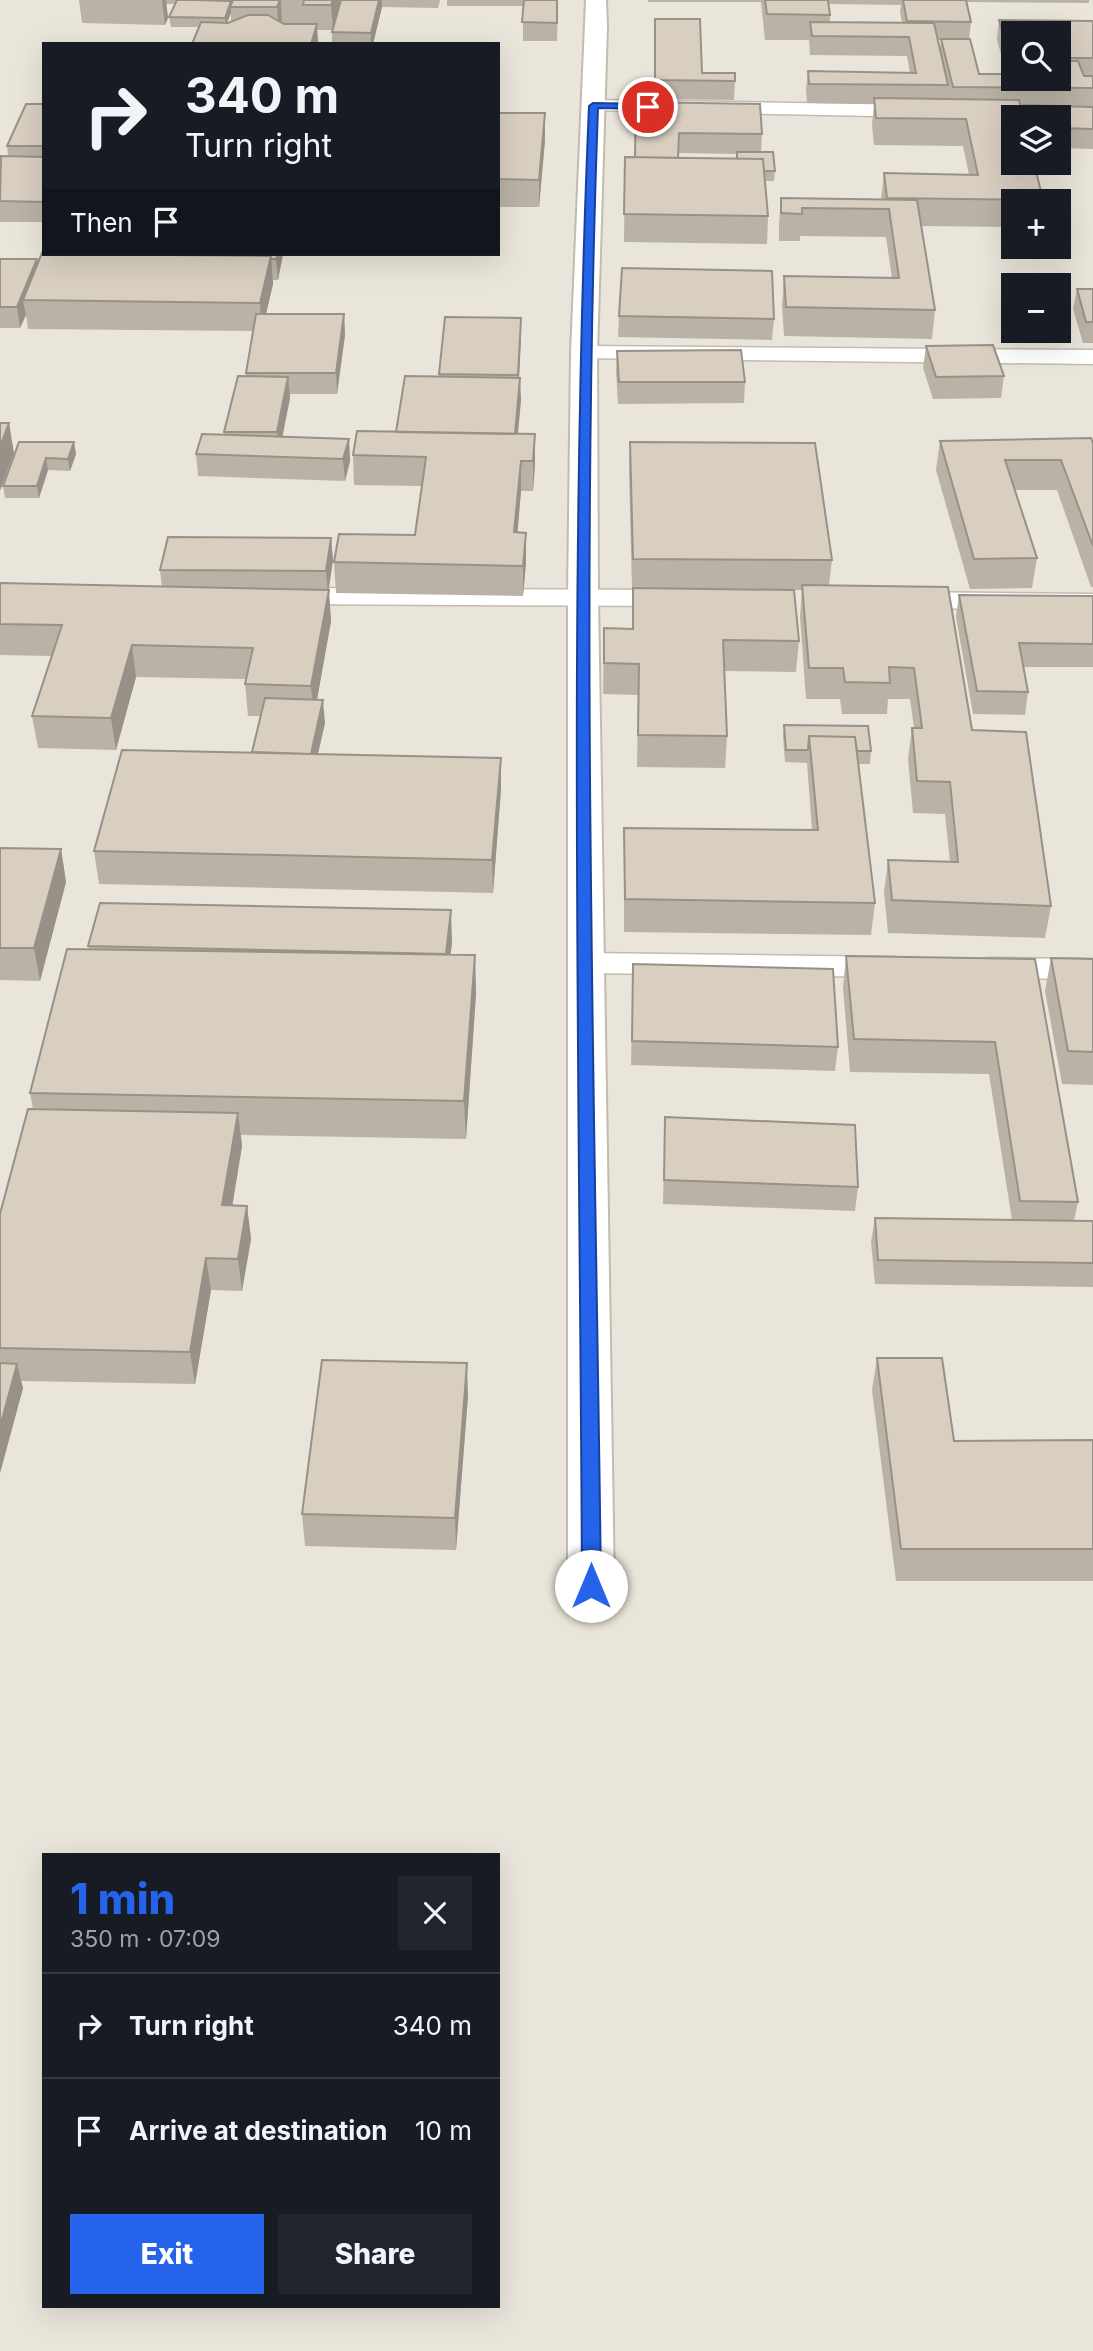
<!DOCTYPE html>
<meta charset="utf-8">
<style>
body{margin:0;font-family:Inter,sans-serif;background:#20242c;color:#f1f3f6;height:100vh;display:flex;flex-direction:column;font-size:26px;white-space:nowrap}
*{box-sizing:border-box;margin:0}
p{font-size:23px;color:#9ea1a6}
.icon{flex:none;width:38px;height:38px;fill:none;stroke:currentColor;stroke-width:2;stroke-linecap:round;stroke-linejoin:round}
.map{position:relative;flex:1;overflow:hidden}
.side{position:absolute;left:42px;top:1853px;width:458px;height:455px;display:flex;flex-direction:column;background:#171b24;border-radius:0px;box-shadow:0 7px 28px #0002}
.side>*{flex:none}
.guide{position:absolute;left:42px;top:42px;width:458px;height:214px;border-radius:0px;box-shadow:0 7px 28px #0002;background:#171b24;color:#f1f3f6;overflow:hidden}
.fabs{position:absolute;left:1001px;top:21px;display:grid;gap:14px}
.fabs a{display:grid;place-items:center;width:70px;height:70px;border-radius:0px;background:#171b24;box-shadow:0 7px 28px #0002;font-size:35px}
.pin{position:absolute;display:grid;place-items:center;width:60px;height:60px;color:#fff;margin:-30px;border:4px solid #fff;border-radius:50%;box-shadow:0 2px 7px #0007}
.me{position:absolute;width:77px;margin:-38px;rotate:0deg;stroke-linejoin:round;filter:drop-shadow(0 0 5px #0008)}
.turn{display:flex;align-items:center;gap:24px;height:147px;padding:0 28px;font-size:32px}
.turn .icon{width:91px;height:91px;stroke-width:2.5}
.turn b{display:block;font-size:49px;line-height:60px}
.then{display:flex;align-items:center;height:66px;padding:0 28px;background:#0003;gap:14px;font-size:26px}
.round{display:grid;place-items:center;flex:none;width:74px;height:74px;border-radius:0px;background:#20242c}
.head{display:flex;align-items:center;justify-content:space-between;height:119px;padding:0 28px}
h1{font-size:42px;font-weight:800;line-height:52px;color:#2563eb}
.cta{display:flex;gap:14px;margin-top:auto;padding:14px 28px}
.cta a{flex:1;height:80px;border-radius:0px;background:#2563eb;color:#fff;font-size:28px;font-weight:800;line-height:80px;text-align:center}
.cta a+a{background:#20242c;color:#f1f3f6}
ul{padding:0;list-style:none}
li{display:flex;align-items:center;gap:21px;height:105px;padding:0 28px;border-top:2px solid #363941}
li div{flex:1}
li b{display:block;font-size:26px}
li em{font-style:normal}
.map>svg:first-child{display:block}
.residential{fill:#eae5da;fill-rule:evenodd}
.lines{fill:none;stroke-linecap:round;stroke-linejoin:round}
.service-casing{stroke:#c2bbae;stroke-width:3}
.minor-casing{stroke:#c2bbae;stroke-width:4}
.service{fill:#fff;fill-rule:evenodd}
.minor{fill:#fff;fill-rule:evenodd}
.wall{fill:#bab2a6;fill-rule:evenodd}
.shaded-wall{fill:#979187}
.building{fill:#d8cfc1;stroke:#979187;stroke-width:2}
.route{fill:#2563eb;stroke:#184099;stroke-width:2}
</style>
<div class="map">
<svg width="1093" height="2351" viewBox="0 0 1093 2351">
<rect width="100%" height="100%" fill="#f6f3ec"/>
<path class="residential" d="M0 0H1093V2351H0ZM1013 33H1059V79H1013ZM44 44H499V254H44ZM1013 117H1059V163H1013ZM1013 201H1059V247H1013ZM1013 285H1059V331H1013ZM44 1855H499V2306H44Z"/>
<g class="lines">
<g class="service-casing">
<path id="service" d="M593 100 922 105 932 111 922 117 586 110 583 106 586 102Z
M584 346 1093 350V364L576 358 572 353 576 348Z
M280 588 679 590 688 592 692 598 688 604 679 606 280 604 271 602 267 596 271 590Z
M903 592 1093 594V610L903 608 894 606 890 600 894 594Z
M586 953 894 957 905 960 910 967 905 974 894 977 586 973 575 970 570 963 575 956Z
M988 958 1093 959V979L988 978 977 975 972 968 977 961Z"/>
</g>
<g class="minor-casing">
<path id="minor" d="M586 0H606L607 26 597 353 598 597 614 1586 607 1599 591 1605 575 1599 568 1586V597L571 353Z"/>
</g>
<use href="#service" class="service"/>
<use href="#minor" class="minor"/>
</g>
<path class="wall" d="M79 0H440L438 8 382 7 373 44H332V30H317L318 44H192L199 27H171L169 17 175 4H166L168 18 165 25 82 23ZM231 13V21L227 23Z
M447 0H558L557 41H523V6H447Z
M648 0H1089V3L967 2 971 22 969 39 979 74H1006L997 39 999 20 1093 21V149L1059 148V117H1013L1043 201H1013V227L921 226 935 310 932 339 784 336 782 305 784 276 892 278 886 237 800 236V241H779V225L781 198 881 199 884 173 969 175 963 146 874 145 872 125 874 104 807 103 806 90 808 71 910 73 907 56 810 55 809 40H765L761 2H648ZM829 4 901 5 900 11 902 23 830 22V15ZM1013 33H1059V79H1013ZM938 40H941L940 50Z
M655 19 702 73 735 81 734 100 655 99Z
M636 102 762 134 761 152 775 171 774 181H765L768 216 767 244 624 242 625 157H635ZM678 153 736 154V159L678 158Z
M44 104V222H0V158L8 156 7 146Z
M499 113H545V140L539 207H499Z
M188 254H283L278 280H273V284L266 314H344L345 335 337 394H290V398L282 437 349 439 350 461 345 481 198 476 196 454 225 435 224 432 246 376V373L253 331 28 329 26 315 20 328H0V259H37L38 264 188 255Z
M1077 289H1093V343H1083L1073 309Z
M619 316 774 319 772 340 618 337Z
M521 318 519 378 521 400 518 434H535V464L533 491H521L517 532 526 533V563L523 596 336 593 334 562 415 535 422 486 354 485 353 455 396 432 439 377V374Z
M926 346 1004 376 1001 398 933 399 923 368Z
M617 351 745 382 744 403 618 404 616 372Z
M940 441 1093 443V587H1091L1057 490H1015L1037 558 1032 588 970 589 936 470Z
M19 442H74L76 454 70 471 48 470 39 498H5L3 486Z
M630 442 832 560 829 585 948 587 972 730 1051 906 1045 938 888 933 884 892 888 860 950 862 945 814 913 813 908 759 912 728H914L910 699H888L887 714H842L840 699H806L800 616 802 590H780L799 641 796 672 724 671 727 736 725 768 637 767 638 695 603 694 604 628 632 629 633 589H632L629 472Z
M331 538 333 560 328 590 331 621 317 699 325 723 318 754 501 789 493 893 99 884 94 851 252 752 260 716H248L245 684 246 679 136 677 116 750 38 748 32 716 52 656 0 655V583L162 587 160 570Z
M959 595 1093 596V667H1023L1028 692 1025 715 973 714 956 617Z
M784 725 871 751 870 764H858L875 903 871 935 624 932V828L812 830 807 763 785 762 783 737Z
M0 848 61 849 66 882 40 981 0 980Z
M452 943 450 955H475L476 994 466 1139 241 1135 242 1146 232 1206H247L251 1239 242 1291 211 1290 195 1384 21 1381 23 1388 0 1473V1214L33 1109 30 1093 89 949 88 946Z
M846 956 1035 959 1078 1202 1074 1220 1093 1221V1287L875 1284 871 1242 875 1218 1012 1220 989 1074 850 1072 843 988Z
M1051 958 1093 959V1085L1062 1084 1045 991Z
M633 964 838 1047 835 1071 631 1065Z
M665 1117 858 1187 855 1211 663 1204Z
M877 1358 954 1441 1093 1440V1581H896L872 1390Z
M468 1396 456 1550 305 1546 302 1514Z"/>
<path class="shaded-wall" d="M162 0H166L168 18 165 25Z
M281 0 282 24 279 33 277 7Z
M333 0H341L333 30 331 5Z
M379 0H382V7L373 44H371V33Z
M231 1V13L225 28V18Z
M317 24 318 44H311Z
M545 113V140L539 207V180Z
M278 254H283L278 280 276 259Z
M271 256 273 284 262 331 260 303Z
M37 259 40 280 23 300 26 315 20 328 17 307Z
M344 314 345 335 337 394 336 373Z
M521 318V339L518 396V375Z
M288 377 290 398 279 454 277 432Z
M520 378 521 400 515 460V438Z
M9 423 14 453 0 491V447Z
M535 434V464L533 491V461Z
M349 439 350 461 345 481 343 459Z
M74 442 76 454 70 471 68 459Z
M46 458 48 470 39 498 37 486Z
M521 461V491L515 563 514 532Z
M526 533V563L523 596V566Z
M331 538 333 560 328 594 326 571Z
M329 590 331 621 314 717 311 686Z
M132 645 136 677 116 750 111 718Z
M323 700 325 723 312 779 310 755Z
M501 758V789L493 893 492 860Z
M61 849 66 882 40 981 34 948Z
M451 910 452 943 447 987 446 954Z
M475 955 476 994 466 1139 464 1101Z
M238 1113 242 1146 227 1238 222 1205Z
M247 1206 251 1239 242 1291 238 1259Z
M206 1258 211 1290 195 1384 190 1352Z
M467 1363 468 1396 456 1550 455 1518Z
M17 1364 23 1388 0 1473V1427Z"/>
<path class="building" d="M177 0H194L231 1 225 18 169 17Z
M233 0H280L277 7H230Z
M304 0H333L331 5H303Z
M341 0H379L371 33 332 32Z
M524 0H557V23L522 22Z
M765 0H828L830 15 767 14Z
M903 0H966L971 22 907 21Z
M248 15H268L284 24H317L311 44H192L201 22 228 23Z
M655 19H700L702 73H735V81L655 80Z
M999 20 1093 21V58H1059V33H1013V57H1009Z
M810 22 934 23 948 85 809 84 808 71 916 73 909 37 812 36Z
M941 39H970L979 74H1013V79H1059V61H1078L1084 76H1093V88L953 87Z
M874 98 1019 100 1023 117H1013V163H1034L1043 200 887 198 884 173 978 175 966 119 876 118Z
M636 102 760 104 762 134 679 133 678 158 635 157Z
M26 104H44V146H7Z
M1024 105 1093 107V129L1059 128V117H1026Z
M499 113H545L539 180 499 179Z
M737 152H773L775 171H764L763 159H737Z
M1 156 44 157V202L0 201Z
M625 157 763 159 768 216 624 214Z
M781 198 917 200 935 310 786 307 784 276 899 278 889 209 802 208V214L781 213Z
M42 253 44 254 271 256 260 303 23 300Z
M188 254H278L276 259H271V256L188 255Z
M0 259H37L17 307H0Z
M622 268 772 271 774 319 619 316Z
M1077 289H1093V322H1086Z
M256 314H344L336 373H246Z
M445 317 521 318 518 375 439 374Z
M993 345 1004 376 936 377 926 346Z
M741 350 745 382H619L617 351Z
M238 376 288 377 277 432H224Z
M405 376 520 378 515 434 396 432Z
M0 423H9L0 447Z
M357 431 535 434 533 461H521L514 532 526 533 523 566 334 562 339 534 415 535 426 457 353 455Z
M202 434 349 439 343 459 196 454Z
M1091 438 1093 443V546L1061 460H1005L1037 558 974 559 940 441Z
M19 442H74L68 459 46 458 37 486H3Z
M630 442 815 443 832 560 633 559Z
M168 537 331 538 326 571 160 570Z
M0 583 329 590 311 686 245 684 253 648 132 645 111 718 32 716 62 625 0 624Z
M802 585 948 587 972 730 1026 732 1051 906 892 900 888 860 958 862 950 782 917 781 912 728H922L914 668 889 667 890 683 845 682 843 668H809Z
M633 588 794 590 799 641 723 640 727 736 638 735 639 664 604 663V628L633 629Z
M959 595 1093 596V644L1019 643 1028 692 977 691Z
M265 698 323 700 311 754 252 752Z
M784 725 868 726 871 751H857L855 737 809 736 808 750H786Z
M809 736 855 737 875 903 625 899 624 828 818 830Z
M122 750 501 758 492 860 94 851Z
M0 848 61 849 34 948H0Z
M100 903 451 910 446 954 88 946Z
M67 949 475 955 464 1101 30 1093Z
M846 956 1035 959 1078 1202 1020 1201 995 1042 854 1039Z
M1051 958 1093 959V1052L1068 1051Z
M633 964 833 969 838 1047 632 1041Z
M28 1109 238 1113 222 1205 247 1206 238 1259 206 1258 190 1352 0 1348V1214Z
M665 1117 855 1125 858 1187 664 1180Z
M875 1218 1093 1221V1263L878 1260Z
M877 1358H942L954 1441 1093 1440V1549H901Z
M322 1360 467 1363 455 1518 302 1514Z
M0 1363 17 1364 0 1427Z"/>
<path class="route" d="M593 103 648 104 653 107 648 109 598 108C580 600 595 1093 601 1586L598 1591 591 1593 585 1591 582 1586C580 1092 568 598 589 106Z"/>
</svg>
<div class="fabs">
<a><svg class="icon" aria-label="search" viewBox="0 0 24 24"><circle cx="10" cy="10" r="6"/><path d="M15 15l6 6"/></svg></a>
<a><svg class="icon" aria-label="layers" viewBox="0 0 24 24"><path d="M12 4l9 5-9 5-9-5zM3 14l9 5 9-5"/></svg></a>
<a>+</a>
<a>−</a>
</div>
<div class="pin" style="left:648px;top:107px;background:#d93025"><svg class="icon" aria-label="arrive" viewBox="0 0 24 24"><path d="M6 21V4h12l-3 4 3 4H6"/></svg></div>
<svg class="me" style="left:591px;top:1586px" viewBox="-20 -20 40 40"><circle r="19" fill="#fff"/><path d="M0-13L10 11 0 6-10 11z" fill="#2563eb"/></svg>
<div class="guide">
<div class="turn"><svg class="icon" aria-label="right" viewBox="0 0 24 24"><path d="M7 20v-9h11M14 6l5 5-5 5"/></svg><div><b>340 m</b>Turn right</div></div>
<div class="then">Then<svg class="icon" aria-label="arrive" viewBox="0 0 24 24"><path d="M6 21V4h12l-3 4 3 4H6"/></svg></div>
</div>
<section class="side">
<div class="head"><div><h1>1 min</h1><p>350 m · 07:09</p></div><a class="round"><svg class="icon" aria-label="close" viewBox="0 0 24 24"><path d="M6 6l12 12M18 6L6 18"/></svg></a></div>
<ul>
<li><svg class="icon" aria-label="right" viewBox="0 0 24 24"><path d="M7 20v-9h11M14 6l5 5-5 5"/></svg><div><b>Turn right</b></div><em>340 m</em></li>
<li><svg class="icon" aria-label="arrive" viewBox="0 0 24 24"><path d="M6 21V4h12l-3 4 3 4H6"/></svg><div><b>Arrive at destination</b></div><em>10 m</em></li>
</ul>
<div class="cta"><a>Exit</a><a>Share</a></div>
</section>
</div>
